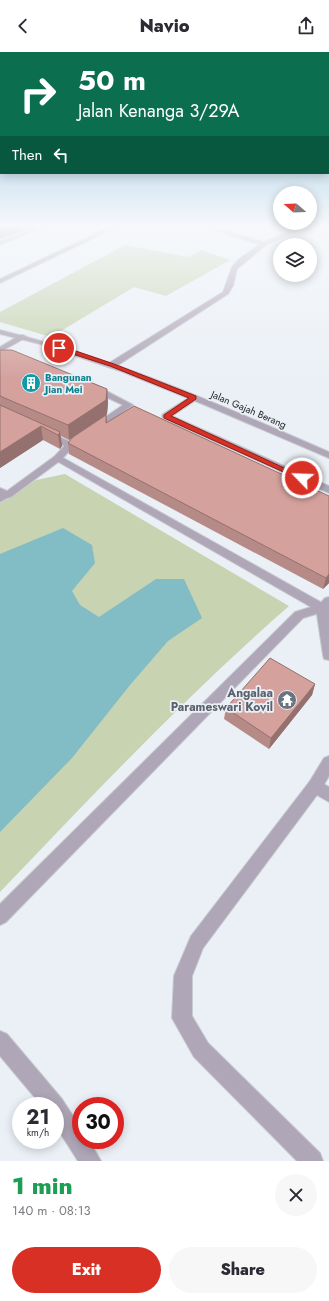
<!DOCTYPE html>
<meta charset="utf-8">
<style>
body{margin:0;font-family:Jost,sans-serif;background:#f7f7f7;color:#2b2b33;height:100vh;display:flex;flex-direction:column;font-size:15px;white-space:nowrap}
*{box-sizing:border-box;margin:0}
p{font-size:13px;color:#7c7c81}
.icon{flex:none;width:22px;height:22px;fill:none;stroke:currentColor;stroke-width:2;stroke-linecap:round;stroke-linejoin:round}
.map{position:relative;height:1109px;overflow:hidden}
.panel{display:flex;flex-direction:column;background:#fff;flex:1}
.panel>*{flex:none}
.banner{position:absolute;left:0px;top:0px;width:329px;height:122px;box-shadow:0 2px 10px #0003;background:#0b6e4f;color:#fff;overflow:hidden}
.needle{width:26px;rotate:289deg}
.fabs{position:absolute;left:273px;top:134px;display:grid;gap:8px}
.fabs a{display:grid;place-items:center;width:44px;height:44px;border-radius:50%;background:#fff;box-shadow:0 2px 10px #0003;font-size:20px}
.speed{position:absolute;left:12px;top:1045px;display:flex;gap:8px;font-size:20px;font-weight:700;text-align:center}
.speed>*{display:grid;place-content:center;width:52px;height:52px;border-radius:50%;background:#fff;box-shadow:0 2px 10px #0003;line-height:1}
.speed small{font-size:10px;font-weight:400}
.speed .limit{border:6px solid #d22;background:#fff;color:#111}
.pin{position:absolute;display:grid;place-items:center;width:34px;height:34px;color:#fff;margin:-17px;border:2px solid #fff;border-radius:50%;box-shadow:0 1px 4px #0007}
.me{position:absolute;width:44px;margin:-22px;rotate:294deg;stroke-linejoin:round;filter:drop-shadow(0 0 3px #0008)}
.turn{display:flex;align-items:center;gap:14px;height:84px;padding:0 12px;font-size:18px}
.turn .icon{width:52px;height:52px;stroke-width:2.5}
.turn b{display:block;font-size:28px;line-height:34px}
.then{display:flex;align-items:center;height:38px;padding:0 12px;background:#0003;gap:8px;font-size:15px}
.round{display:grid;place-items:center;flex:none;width:42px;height:42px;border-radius:21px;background:#f7f7f7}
.headline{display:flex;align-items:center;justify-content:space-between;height:68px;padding:0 12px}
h1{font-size:24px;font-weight:800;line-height:30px;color:#1e9e55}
.cta{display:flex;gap:8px;margin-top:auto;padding:8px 12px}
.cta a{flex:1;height:46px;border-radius:24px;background:#d93025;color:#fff;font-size:16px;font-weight:800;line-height:46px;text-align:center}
.cta a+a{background:#f7f7f7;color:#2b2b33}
header{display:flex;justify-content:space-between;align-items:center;height:52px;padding:0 12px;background:#fff;font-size:18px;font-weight:800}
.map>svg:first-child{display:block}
.green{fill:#c7d3b1}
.water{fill:#82bcc4}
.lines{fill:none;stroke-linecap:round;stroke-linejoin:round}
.service-casing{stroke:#c7cbd0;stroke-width:2}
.minor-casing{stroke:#c7cbd0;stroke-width:2}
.tertiary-casing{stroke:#c7cbd0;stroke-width:2}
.service{fill:#afa6b7;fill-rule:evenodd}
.minor{fill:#afa6b7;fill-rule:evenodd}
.tertiary{fill:#afa6b7;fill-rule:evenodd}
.wall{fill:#b68a87}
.shaded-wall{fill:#94716e}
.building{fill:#d4a19d;stroke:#94716e}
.route{fill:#d93025;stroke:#8d1f18}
.labels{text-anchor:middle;stroke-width:3.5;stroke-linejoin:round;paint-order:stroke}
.far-culture-label{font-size:10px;font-weight:bold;fill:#0d838f;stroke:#ebf0f6;text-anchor:start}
.far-street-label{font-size:10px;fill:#212325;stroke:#ebf0f6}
.worship-label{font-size:12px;font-weight:bold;fill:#5b616d;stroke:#ebf0f6;text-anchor:end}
</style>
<header><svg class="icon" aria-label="back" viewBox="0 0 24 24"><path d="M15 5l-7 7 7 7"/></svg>Navio<svg class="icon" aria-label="share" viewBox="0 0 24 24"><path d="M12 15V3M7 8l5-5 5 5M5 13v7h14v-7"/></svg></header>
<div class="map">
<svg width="329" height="1109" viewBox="0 0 329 1109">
<rect width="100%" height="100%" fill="#ebf0f6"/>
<path class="green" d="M125 193 188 205 201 198 230 208 166 244 134 235 51 285 0 270V260Z
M65 422 289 554C187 643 94 742 0 840V451L36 428Z"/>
<path class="water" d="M63 476 92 493 95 511 72 539 80 553 99 565 156 527H184L202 566 168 589 130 633 72 706 0 780V502Z"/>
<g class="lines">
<g class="service-casing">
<path id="service" d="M41 173H49L0 193V189Z
M262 191 267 192 237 217 233 234 228 242 115 315H109V311L223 240 232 215 239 207Z
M46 379 73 391 75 393 73 395H67L43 384 41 382Z
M58 403 326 553 328 556 326 559 303 566 6 870 0 873V852L295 560 311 555 55 408 53 406 55 404Z
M7 440 12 443 0 450V443Z
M315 727 329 735V750L310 739 307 734 310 729Z
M0 979 7 982 62 1047 81 1076V1088H89L101 1109H78L55 1073V1054H42L0 1004Z"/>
</g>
<g class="minor-casing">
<path id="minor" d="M114 173H121L0 231V227Z
M198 173H207L264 190 302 173H310L264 194Z
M20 283H23L27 285 0 300V295Z
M89 333H95L133 353 73 395 61 408 11 445 7 446 0 443V436L7 439 55 404 67 391 123 353 89 337 88 335Z
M193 343 197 346 196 348 172 364 329 434V441L163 366 162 364 163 362Z
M329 545V608L324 607 323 603 316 556 325 546Z
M329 704V724L320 739 203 896 192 924V964L208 991 320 1101 323 1109H297L194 1005 172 966 174 924 191 884 310 729 324 706Z"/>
</g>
<g class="tertiary-casing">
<path id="tertiary" d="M0 278C114 306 221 353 329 400V406L205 353 123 320 40 292 0 282Z"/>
</g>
<use href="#service" class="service"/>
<use href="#minor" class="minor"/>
<use href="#tertiary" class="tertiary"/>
</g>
<path class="wall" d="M0 298 107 337 108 351 107 362 106 363 107 371 329 444V531L323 537 69 402 68 391 86 376 69 388 61 384 62 394 60 397 43 388 0 416Z
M315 632 312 643 269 697 224 667 226 656Z"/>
<path class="shaded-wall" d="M4 173H39L0 187V175Z
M107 337 108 351 107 362 106 363 107 373 106 371V363L69 388 68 373Z
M41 374 43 388 0 416V400Z
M60 380 62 394 60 397 58 383Z
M329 522V531L323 537 326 526Z
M315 632 312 643 269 697 271 686Z"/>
<path class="building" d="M0 298H12L107 337 106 348 68 373 0 344Z
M0 353 60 380 58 383 41 374 0 400Z
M134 354 329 444V522L326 526 68 391 73 385 106 363V371Z
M270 606 315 632 271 686 226 656Z"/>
<linearGradient id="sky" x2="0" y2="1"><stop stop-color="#7fb7da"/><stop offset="0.53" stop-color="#f6f8fb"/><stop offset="1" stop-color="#f6f8fb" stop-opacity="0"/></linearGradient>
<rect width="329" height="328" fill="url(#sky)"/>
<path class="route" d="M57 294H61L114 312 196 344V347L171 364 306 426 305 427H299L164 366V363L189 346 110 314 57 297Z"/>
<defs>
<g id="building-disc" transform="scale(1)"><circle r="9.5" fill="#0f9aa8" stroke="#ebf0f6"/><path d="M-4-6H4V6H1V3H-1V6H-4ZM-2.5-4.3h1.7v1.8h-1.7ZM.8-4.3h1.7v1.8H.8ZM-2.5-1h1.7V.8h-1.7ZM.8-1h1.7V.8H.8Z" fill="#fff"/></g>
<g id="temple-disc" transform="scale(1)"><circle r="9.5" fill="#6b7280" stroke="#ebf0f6"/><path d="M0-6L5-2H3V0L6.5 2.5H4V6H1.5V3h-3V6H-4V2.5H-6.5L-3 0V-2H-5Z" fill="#fff"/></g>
</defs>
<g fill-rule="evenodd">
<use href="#building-disc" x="31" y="331"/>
<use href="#temple-disc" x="287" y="648"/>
</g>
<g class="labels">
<g class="far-culture-label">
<text x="45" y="329">Bangunan<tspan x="45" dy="12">Jian Mei</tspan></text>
</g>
<g class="far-street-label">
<text transform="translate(249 357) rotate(23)" y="4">Jalan Gajah Berang</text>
</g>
<g class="worship-label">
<text x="273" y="645">Angalaa<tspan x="273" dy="14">Parameswari Kovil</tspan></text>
</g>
</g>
</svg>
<div class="fabs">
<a><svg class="needle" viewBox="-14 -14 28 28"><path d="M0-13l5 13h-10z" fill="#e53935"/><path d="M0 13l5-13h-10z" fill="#7c7c81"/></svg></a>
<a><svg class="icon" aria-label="layers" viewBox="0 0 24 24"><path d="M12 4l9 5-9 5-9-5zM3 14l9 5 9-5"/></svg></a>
</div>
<div class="speed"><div>21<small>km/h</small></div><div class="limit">30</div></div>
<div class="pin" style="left:59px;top:296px;background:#d93025"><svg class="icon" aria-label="arrive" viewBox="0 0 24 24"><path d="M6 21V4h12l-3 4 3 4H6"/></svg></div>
<svg class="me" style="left:302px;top:426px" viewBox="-20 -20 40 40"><circle r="17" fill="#d93025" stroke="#fff" stroke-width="3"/><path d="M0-11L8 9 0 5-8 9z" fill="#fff"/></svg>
<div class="banner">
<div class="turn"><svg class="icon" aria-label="right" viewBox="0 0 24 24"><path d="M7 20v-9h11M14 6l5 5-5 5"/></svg><div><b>50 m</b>Jalan Kenanga 3/29A</div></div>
<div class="then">Then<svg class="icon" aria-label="left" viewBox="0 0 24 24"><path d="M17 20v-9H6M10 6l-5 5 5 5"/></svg></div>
</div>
</div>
<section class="panel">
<div class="headline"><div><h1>1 min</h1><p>140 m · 08:13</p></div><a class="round"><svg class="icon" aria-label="close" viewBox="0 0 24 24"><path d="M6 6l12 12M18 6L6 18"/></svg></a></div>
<div class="cta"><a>Exit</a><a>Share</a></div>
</section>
